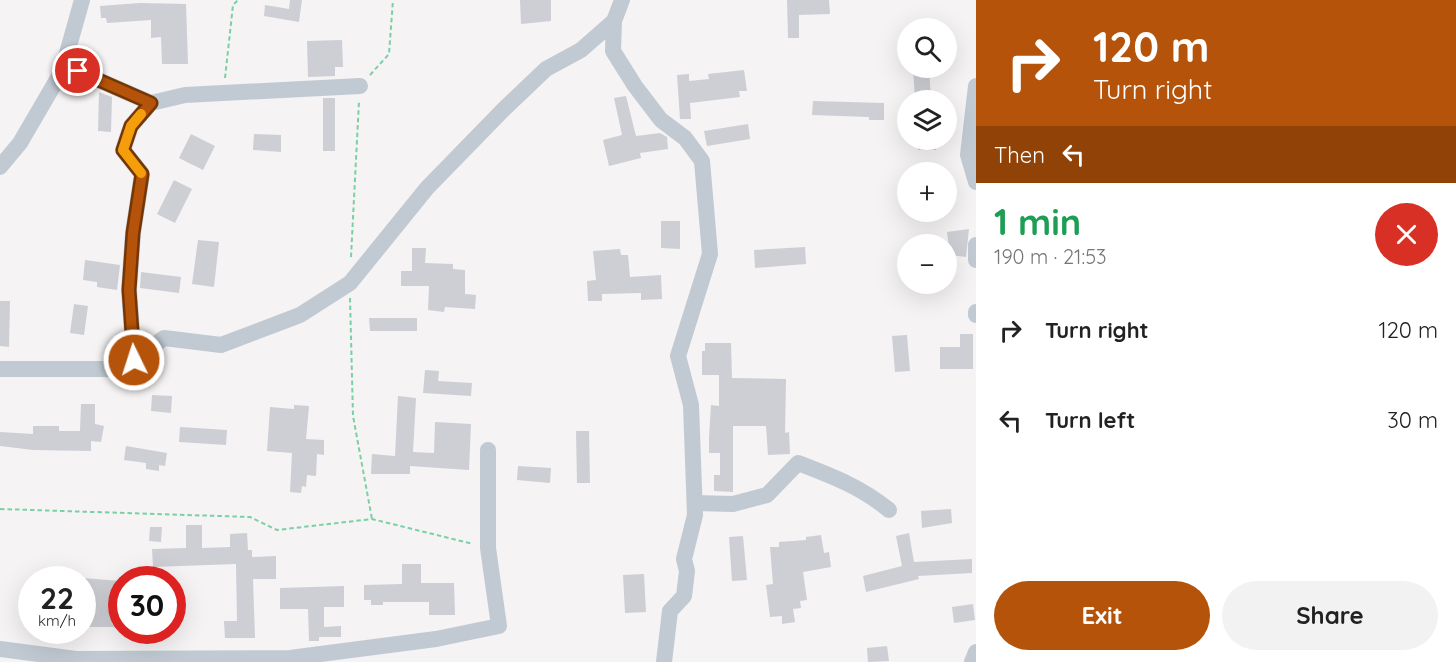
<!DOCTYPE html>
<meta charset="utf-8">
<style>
body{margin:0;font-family:Quicksand,sans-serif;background:#f2f2f2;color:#222;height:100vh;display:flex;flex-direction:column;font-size:22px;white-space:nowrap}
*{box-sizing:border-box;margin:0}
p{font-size:20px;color:#767676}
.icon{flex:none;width:33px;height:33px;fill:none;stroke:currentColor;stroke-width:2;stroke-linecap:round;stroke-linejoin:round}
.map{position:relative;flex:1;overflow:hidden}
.details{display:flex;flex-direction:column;background:#fff;width:480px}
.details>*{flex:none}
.top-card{background:#b45309;color:#fff;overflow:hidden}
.buttons{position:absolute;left:897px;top:18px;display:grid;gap:12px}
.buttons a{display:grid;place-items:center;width:60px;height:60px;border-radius:50%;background:#fff;box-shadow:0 6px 24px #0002;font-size:30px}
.speed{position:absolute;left:18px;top:566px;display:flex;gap:12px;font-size:30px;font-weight:700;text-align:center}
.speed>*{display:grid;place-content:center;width:78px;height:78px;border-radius:50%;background:#fff;box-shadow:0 6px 24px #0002;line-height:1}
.speed small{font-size:15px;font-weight:400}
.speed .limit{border:9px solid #d22;background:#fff;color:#111}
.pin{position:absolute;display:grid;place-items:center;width:51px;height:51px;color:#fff;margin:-26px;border:3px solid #fff;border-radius:50%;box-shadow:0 2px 6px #0007}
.me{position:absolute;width:66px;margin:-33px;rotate:356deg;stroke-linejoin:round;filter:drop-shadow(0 0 4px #0008)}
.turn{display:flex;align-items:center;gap:21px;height:126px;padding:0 18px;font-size:27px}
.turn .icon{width:78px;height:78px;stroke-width:2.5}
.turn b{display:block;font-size:42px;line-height:51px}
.then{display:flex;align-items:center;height:57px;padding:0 18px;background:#0003;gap:12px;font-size:22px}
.round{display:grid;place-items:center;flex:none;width:63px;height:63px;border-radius:32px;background:#f2f2f2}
.overview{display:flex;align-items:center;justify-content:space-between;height:102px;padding:0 18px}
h1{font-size:36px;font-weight:700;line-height:45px;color:#1e9e55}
.button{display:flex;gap:12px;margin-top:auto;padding:12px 18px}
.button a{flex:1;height:69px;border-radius:36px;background:#b45309;color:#fff;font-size:24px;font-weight:700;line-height:69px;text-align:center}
.button a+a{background:#f2f2f2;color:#222}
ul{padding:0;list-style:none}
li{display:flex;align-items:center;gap:18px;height:90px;padding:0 18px}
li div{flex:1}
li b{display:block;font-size:22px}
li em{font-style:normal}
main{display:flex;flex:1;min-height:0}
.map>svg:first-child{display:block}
.building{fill:#cdcfd5}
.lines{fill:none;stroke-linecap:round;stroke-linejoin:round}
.path{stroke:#7ad0a6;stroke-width:2;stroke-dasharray:4.5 3;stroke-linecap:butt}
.minor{stroke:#c1cad2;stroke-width:16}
.route-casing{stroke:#753606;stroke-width:15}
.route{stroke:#b45309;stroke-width:10}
.slow{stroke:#f59e0b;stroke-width:10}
</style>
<main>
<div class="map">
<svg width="976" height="662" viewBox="0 0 976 662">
<rect width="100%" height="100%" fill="#f5f3f3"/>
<path class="building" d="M290 0H302L299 22 264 16 265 5 289 9Z
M520 0H551V21L521 24Z
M787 0H829L830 14 799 15V38H788Z
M140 3 186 4 188 64H162L161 37 151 38V20L107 23 106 18H101L100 6Z
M342 40 343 67H335V76L308 77 307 41Z
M913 68H929L931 100H915Z
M744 70 747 91H739L740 97 690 103 691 119H680L677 75 689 74V81L709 79 708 74Z
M99 92 112 97 111 132 98 131Z
M626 96 636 136 660 133 667 137 668 149 640 153 641 158 609 166 603 140 622 135 614 98Z
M323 98H335V151H323Z
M813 101 884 103V120H869V117L812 115Z
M748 124 750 139 707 146 704 131Z
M191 134 215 146 203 170 179 158Z
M254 134 281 135V152L253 150Z
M917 140H936V150H918Z
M174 180 192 189 175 223 157 214Z
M661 221H680V249L661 248Z
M969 229 966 257 950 255 947 232Z
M198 240 219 242 214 287 192 284Z
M805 247 806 264 755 268 754 250Z
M412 248H426L425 263 453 264V269L465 270V294L476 295 475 309 445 307 444 312 428 310 429 286H401V271H412Z
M620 249 621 255H628L630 277 661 275 662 299 641 300V293L602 294V301H588L587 281 596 280 593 251Z
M85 260 120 265 117 290 97 287V282L83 280Z
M141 272 181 277 179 293 140 288Z
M0 301H10L9 347 0 346Z
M74 304 88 306 84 335 70 333Z
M369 318H417V331H370Z
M960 334H973V369H940V347H960Z
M907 335 910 371 895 372 892 336Z
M705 343H731L732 378 786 379 785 433 789 432 790 454 768 455 766 426H733V492L714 491V475H720V453H709V437L711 405 719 406V375H702V351H705Z
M425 370 439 371 438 381 472 383 471 396 423 393Z
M152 395 172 396 171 413 151 411Z
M398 396 416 398 413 452 434 453 435 422 471 424 469 470 410 466V474H371L372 454 395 456Z
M81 404H95V424L104 426 101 442 91 441V451L33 450 0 446V432L33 434V426H59V431H80Z
M294 405 309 406 306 439 324 440V455L317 454 316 476 307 475 306 487 302 486 301 493 290 492 292 453 267 451 270 407 294 409Z
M180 427 227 430 226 445 179 442Z
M576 431H589L590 483H577Z
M126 446 167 453 165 466 159 465V471L146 469V463L124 460Z
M518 466 551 468 550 483 517 480Z
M951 509 952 523 922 528 921 511Z
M186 525H202V548L230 547V534L247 533 248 550H252V557L276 556V579H253L255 638H225L224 621H237L236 564 153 567 152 549 186 548Z
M150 527H162L161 542 149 541Z
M909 533 914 562 972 559V573L918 576 919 579 866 592 863 576 902 566 896 536Z
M821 535 824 553 829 552 831 567 803 572 807 600 800 601 801 608 793 609 795 622 782 624V616L770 617 766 585 773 584 770 547H779V542L806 540V537Z
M743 536 747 580 732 581 729 537Z
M402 564H421V583H454L455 615H429V602H383V605H371V600H364V585L402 584Z
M644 574 646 612 625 613 623 575Z
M82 578 122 581V627H82Z
M344 586V607H324V627L341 626V637H319V641H309L308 609H280V588Z
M973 604 975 620 954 623 952 607Z
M887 646 889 661 868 662 867 648Z"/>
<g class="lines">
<path class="path" d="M370 75 389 54 393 0
M225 78 233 5 238 0
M351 257 359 101
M350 298 353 416 372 519
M0 509 250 517 277 530 372 519 473 544"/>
<path class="minor" d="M622 0 614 21 613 51 635 86 661 120 685 138 702 161 710 254 678 356 691 405 695 515 684 559 687 571 684 596 670 611 664 662
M62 71H78L151 103 185 95 360 86
M976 86 968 155 976 182
M0 167 20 143 62 71 82 0
M976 245V260
M976 312V315
M134 360 129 290 133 233 142 174 123 150 131 126 151 103
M0 369H114L134 360 164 338 221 345 300 315 350 283 427 188 503 110 546 69 581 50 614 21
M695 503 733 504 767 495 798 463C832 476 861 487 889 510
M0 649 76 659 290 658 436 639 499 626 488 548V450
M972 662 976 652"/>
</g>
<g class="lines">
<g class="route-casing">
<path id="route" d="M78 71 151 103 131 126 123 150 142 174 133 233 129 290 134 360"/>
</g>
<use href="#route" class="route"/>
<path class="slow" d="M141 173 123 150 131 126 141 114"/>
</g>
</svg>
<div class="buttons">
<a><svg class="icon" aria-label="search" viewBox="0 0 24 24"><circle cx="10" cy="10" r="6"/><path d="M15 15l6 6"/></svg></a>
<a><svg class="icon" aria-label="layers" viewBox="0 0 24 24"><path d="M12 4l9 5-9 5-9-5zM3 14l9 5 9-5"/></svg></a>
<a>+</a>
<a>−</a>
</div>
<div class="speed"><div>22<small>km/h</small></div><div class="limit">30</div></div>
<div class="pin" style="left:78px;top:71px;background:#d93025"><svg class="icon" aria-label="arrive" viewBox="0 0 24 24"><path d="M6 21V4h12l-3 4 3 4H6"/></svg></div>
<svg class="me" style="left:134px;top:360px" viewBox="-20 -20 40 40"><circle r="17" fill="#b45309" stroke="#fff" stroke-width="3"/><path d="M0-11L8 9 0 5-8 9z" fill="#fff"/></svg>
</div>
<section class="details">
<div class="top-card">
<div class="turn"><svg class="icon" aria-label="right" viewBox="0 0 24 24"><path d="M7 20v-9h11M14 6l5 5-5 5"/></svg><div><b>120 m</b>Turn right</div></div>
<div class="then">Then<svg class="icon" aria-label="left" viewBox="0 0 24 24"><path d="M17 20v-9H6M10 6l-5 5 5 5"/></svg></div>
</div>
<div class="overview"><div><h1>1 min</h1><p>190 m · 21:53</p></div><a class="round" style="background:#d93025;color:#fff"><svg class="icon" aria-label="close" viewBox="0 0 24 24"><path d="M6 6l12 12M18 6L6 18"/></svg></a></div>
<ul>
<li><svg class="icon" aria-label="right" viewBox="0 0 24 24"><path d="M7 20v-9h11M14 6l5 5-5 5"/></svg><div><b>Turn right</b></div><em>120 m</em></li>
<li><svg class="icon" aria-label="left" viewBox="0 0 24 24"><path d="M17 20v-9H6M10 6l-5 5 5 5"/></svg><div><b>Turn left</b></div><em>30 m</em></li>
</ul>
<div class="button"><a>Exit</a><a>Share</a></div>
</section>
</main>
